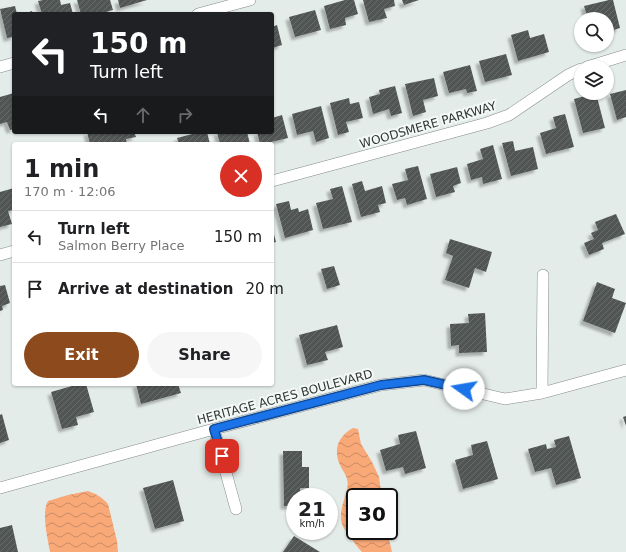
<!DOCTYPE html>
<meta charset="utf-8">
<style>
body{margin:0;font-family:"DejaVu Sans",sans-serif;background:#f6f6f6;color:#202124;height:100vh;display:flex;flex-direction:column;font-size:15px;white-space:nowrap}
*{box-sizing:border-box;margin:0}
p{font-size:13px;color:#757577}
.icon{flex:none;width:22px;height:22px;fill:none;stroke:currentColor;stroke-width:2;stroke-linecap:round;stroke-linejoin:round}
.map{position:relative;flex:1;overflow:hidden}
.panel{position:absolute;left:12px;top:142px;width:262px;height:244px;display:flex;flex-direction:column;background:#fff;border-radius:4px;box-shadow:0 1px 3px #0004}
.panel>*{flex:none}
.guide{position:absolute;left:12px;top:12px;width:262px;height:122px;border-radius:4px;box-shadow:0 1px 3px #0004;background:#202124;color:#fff;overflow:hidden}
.controls{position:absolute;left:574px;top:12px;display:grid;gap:8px}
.controls a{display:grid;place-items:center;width:40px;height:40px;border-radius:50%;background:#fff;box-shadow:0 1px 3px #0004;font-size:20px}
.speed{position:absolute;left:286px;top:488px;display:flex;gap:8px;font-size:20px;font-weight:700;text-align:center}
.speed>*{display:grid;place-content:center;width:52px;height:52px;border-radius:50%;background:#fff;box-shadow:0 1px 3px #0004;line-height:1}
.speed small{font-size:10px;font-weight:400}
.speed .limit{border:2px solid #111;border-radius:6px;background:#fff;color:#111}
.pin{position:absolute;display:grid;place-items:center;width:34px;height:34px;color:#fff;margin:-17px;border-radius:8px;box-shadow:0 2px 6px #0006}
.me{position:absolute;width:44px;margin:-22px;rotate:283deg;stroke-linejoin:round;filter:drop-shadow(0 0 3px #0008)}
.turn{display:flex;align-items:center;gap:14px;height:84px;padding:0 12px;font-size:18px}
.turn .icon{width:52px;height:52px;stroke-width:2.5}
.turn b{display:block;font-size:28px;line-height:34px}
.lanes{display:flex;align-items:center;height:38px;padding:0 12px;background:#0003;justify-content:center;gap:20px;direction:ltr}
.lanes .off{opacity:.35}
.round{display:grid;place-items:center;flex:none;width:42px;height:42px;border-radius:21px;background:#f6f6f6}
.headline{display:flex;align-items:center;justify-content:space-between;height:68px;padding:0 12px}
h1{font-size:24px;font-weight:700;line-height:30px}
.action{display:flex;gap:8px;margin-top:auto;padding:8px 12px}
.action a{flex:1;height:46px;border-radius:24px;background:#8d4a1c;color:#fff;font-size:16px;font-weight:700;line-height:46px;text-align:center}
.action a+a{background:#f6f6f6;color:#202124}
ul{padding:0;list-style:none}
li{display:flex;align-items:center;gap:12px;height:52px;padding:0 12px;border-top:1px solid #e0e0e0}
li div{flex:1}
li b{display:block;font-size:15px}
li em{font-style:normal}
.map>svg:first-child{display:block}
.water{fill:url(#water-waves)}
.building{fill:url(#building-hatch);filter:url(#shadow)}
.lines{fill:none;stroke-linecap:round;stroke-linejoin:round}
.street-casing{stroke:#858c89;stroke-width:12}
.street{stroke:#fff;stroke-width:11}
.route-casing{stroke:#114b97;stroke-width:10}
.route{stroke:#1a73e8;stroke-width:7}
.labels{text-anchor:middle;stroke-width:4;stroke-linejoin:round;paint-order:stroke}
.street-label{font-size:12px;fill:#313433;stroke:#f2f9f6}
</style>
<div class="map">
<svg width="626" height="552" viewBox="0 0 626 552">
<defs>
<pattern id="water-waves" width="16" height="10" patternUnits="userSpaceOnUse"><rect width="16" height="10" fill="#f9a878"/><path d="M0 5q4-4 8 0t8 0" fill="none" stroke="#ca8a63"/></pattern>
<pattern id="building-hatch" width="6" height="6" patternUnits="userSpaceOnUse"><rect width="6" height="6" fill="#515755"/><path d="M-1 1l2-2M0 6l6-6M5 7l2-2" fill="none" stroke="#676c6b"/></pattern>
<filter id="shadow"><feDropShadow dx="-3.5" dy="3.5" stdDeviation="1" flood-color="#0004"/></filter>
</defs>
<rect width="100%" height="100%" fill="#e4ece9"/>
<path class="water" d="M353 428 358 429 361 444 372 462 379 477 382 497H355V531H387L392 552H362C357 547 354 542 350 537 339 523 339 517 344 500 346 493 349 486 347 479 346 474 342 470 340 465 333 450 338 436 353 428Z
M88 491C96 494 102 497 108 504L117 541 118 552H50C48 539 41 513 48 501L68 495Z"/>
<path class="building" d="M43 0H60L61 5 70 3 73 14H42L38 1Z
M77 0H110L113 10 98 14H81Z
M118 0H147L120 8Z
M345 0H354L358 14 345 18 346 25 330 29 324 6Z
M363 0H394L395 6 384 9 387 18 369 22Z
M402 0H419L404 5Z
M609 0H613L620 28 607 32V19H588L584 6Z
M15 6 17 14H14V37L7 38 0 9Z
M315 10 321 30 295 37 289 17Z
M32 11 33 14H23Z
M277 25 282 45 272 48V27Z
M528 30 530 38 544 34 549 52 518 61 511 35Z
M506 54 512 75 485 82 479 61Z
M470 65 477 91 467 93 466 89 449 93 443 72Z
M434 78 438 96 423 100 426 112 413 116 405 84Z
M395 86 402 113 391 116 389 109 373 114 369 97 380 94 379 90Z
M626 90V117L617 120 610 94Z
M14 93V129L10 130 7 122 0 124V97Z
M596 93 605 128 583 133 574 99Z
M349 98 350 104 359 102 363 118 346 122 349 132 338 135 330 103Z
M321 106 329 138 316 142 313 131 297 135 292 114Z
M565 114 574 147 546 154 540 133 556 128 553 117Z
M282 115 288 138 271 142 272 144H260L257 132H272V118Z
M87 132H134L136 137 126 139 127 144H90Z
M200 132H207L210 144H179L177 138Z
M217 132H247L250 144H220Z
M513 141 515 151 533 147 538 169 511 176 502 143Z
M493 145 502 179 483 184 482 177 471 180 467 164 483 159 480 149Z
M418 166 427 199 407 205 405 198 397 200 392 184 408 180 405 169Z
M457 167 461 183 453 186 455 192 436 197 430 174Z
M362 181 365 191 382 186 386 203 378 205 380 212 361 217 352 184Z
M342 186 352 222 323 229 316 203 333 199 330 189Z
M14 188V210L8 211 12 224 0 227V192Z
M289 201 291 210 298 208 299 212 308 209 313 230 285 238 276 204Z
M616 214 625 234 602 243 604 249 589 255 584 243 594 239 591 233 598 230 595 222Z
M272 227 276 242 272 243Z
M450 239 492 252 486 272 475 268 469 288 445 280 453 256 446 253Z
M334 266 340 285 327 289 321 269Z
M597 282 615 289 612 298 626 303 615 333 583 321Z
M5 285 10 303 2 306 3 310 0 311V286Z
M485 313 487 352 459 353V345L451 346 450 324 469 323 468 314Z
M337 325 343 347 325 352 328 360 307 365 299 335Z
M79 384H86L94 412 76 417 78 425 62 429 51 392Z
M136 384H178L181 393 141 404Z
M2 414 9 440 0 443V415Z
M626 416V426L623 417Z
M416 431 426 468 405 474 403 467 386 471 380 450 400 444 398 435Z
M569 436 581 478 556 485 551 468 535 472 528 449 546 444 547 449 556 447 554 440Z
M487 441 498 479 463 489 455 460 473 455 471 445Z
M283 451H302V467H309V488H300V497H295V506H284Z
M173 480 184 521 155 529 143 488Z
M12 525 18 552H0V528Z
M294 536 320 552H283Z"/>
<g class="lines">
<g class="street-casing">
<path id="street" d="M198 14 250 0
M0 67 14 63
M587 67 626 55
M272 181 487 123 509 115 568 75 581 69
M0 255 14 251
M542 393 543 275
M214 429 236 509
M0 488 214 429 381 385 424 380 505 399 542 393 626 370"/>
</g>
<use href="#street" class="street"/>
</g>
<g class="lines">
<g class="route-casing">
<path id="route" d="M222 456 214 429 381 385 424 380 464 389"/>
</g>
<use href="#route" class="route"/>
</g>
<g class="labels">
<g class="street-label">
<text transform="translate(428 125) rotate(-16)" y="4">WOODSMERE PARKWAY</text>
<text transform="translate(285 397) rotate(-15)" y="4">HERITAGE ACRES BOULEVARD</text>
</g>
</g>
</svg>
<div class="controls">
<a><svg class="icon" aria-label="search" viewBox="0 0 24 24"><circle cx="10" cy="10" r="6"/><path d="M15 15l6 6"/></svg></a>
<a><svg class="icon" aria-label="layers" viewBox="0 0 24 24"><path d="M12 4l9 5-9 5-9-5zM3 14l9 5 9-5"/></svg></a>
</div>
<div class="speed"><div>21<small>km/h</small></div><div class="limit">30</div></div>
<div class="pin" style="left:222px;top:456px;background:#d93025"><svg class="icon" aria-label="arrive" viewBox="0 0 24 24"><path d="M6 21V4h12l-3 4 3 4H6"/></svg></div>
<svg class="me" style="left:464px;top:389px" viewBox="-20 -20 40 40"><circle r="19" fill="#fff"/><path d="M0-13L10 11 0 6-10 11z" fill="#1a73e8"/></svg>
<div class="guide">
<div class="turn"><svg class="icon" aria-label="left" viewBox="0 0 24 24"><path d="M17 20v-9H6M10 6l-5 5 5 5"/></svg><div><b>150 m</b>Turn left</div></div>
<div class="lanes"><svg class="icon" aria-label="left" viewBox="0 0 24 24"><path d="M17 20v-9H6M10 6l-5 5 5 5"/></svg><svg class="icon off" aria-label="ahead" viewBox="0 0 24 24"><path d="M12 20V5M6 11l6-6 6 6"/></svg><svg class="icon off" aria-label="right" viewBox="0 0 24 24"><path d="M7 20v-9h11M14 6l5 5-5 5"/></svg></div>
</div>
<section class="panel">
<div class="headline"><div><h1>1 min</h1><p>170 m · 12:06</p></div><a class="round" style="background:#d93025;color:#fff"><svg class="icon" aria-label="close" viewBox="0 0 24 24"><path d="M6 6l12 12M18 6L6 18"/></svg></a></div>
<ul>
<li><svg class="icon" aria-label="left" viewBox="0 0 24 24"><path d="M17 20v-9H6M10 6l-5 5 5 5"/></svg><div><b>Turn left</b><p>Salmon Berry Place</p></div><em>150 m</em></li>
<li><svg class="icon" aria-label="arrive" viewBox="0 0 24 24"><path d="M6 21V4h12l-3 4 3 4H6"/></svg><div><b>Arrive at destination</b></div><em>20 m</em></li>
</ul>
<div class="action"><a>Exit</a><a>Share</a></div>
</section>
</div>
